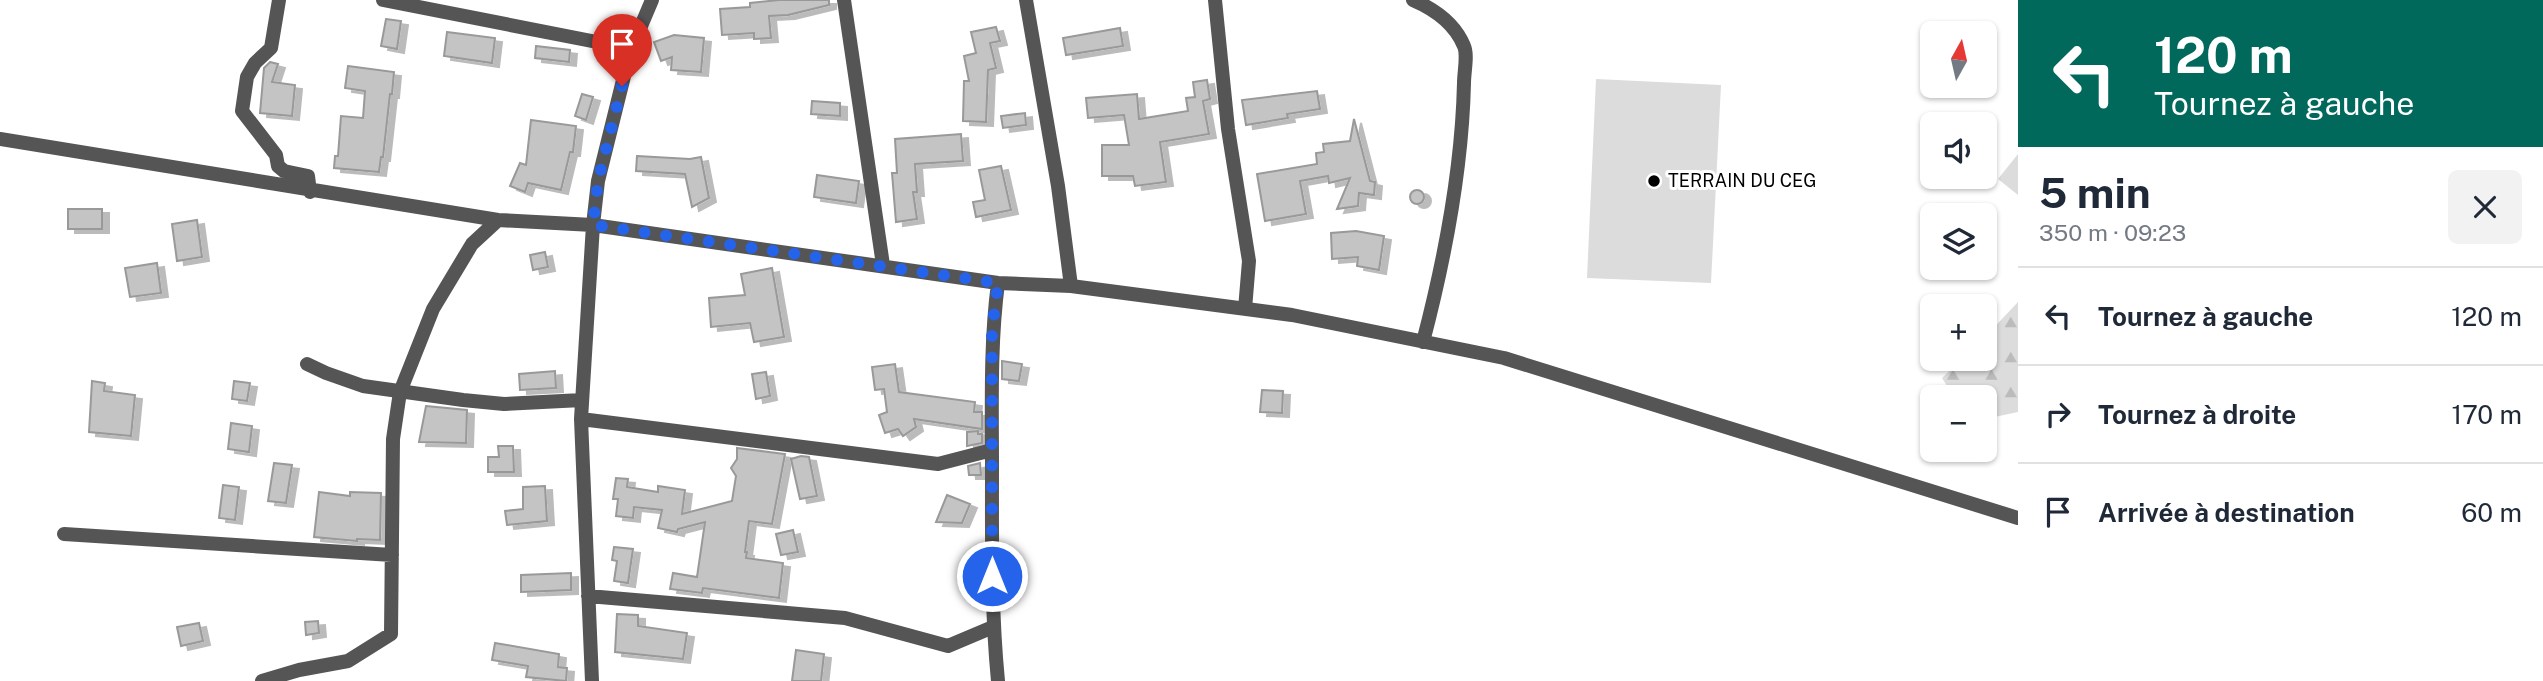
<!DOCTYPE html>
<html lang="fr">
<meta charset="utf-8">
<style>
body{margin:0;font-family:"Public Sans",sans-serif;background:#f2f2f3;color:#1f2937;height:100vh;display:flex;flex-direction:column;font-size:26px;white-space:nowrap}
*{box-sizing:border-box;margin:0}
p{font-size:23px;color:#747a83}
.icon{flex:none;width:38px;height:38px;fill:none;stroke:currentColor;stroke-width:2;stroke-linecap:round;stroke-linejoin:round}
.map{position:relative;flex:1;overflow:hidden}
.details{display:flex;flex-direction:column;background:#fff;width:525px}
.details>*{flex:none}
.top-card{background:#00695c;color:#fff;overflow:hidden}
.needle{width:46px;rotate:8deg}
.controls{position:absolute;left:1920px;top:21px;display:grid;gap:14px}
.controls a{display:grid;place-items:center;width:77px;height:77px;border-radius:10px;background:#fff;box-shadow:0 2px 5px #0004;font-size:35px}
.pin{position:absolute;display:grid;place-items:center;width:60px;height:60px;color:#fff;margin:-72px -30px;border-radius:50% 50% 50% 0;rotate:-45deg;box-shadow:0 0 7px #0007}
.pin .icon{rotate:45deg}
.me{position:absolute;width:77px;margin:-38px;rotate:0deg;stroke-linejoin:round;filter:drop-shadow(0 0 5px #0008)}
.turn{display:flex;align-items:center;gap:24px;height:147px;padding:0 21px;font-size:32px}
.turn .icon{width:91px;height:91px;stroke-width:2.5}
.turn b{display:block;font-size:49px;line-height:60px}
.round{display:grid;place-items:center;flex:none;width:74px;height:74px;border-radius:10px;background:#f2f2f3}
.headline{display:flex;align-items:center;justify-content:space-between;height:119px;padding:0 21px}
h1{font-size:42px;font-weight:700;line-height:52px}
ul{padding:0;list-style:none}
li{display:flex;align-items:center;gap:21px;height:98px;padding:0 21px;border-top:2px solid #e0e1e3}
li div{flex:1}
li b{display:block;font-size:26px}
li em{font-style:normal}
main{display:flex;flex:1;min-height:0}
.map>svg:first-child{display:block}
.grass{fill:#dcdcdc}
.forest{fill:url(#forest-firs)}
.building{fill:#c4c4c4;stroke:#999;stroke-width:2;filter:url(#shadow)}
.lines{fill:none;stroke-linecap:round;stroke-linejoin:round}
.street{stroke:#555;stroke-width:14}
.route{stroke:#2563eb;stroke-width:12;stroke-dasharray:0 21.6}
.poi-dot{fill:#000;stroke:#fff;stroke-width:2.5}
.labels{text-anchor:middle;stroke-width:6;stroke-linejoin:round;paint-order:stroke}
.poi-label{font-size:18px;fill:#000;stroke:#fff;text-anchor:start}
</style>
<main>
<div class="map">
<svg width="2018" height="681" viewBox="0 0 2018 681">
<defs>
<pattern id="forest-firs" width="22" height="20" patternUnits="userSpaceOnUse" patternTransform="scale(1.75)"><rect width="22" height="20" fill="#dcdcdc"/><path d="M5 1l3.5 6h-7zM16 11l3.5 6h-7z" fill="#bbb"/></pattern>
<filter id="shadow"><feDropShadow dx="7" dy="4" stdDeviation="0" flood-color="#0004"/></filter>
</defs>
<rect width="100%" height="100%" fill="#fff"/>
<path class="grass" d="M1596 79 1721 85 1711 283 1587 278Z
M2018 154V195L1998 179Z"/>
<path class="forest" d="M2018 302V412L1985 419 1984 397H1954L1942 378 1962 359H1984L1985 337Z"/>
<path class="building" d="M779 0H829V5L788 15 769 16 771 38 754 39V33L722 35 720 9 750 7V3Z
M386 19 401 21 397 49 381 46Z
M996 27 1000 41 990 43 996 68 988 70 986 122 963 121 964 81H969L964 56 976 53 971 32Z
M1120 28 1123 46 1066 55 1063 38Z
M447 32 495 38 492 63 444 56Z
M674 35 704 38 701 72 671 70 672 57 661 61 654 42Z
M536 46 570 50 569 62 535 58Z
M270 62 278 64 272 82 295 85 292 116 260 113 264 68Z
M348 66 394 72 392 94H390L383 157H381L379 172 334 168 335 156H338L341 116 363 118 365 91 345 88Z
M1207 80 1210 99 1203 101 1209 134 1160 142 1166 182 1135 186 1133 176H1102V145H1129L1124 115 1088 118 1086 98 1137 94 1139 119 1188 111 1186 98 1195 97 1193 82Z
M1317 91 1320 109 1287 114 1288 118 1246 125 1242 100Z
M582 94 593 97 586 120 575 116Z
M812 101 840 103V116L811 114Z
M1025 113 1026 125 1003 128 1001 116Z
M1354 119 1370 181 1375 182 1374 195 1359 193 1358 206 1337 209 1350 178 1329 183 1328 176 1300 181 1306 214 1265 221 1257 174 1317 164 1316 153 1324 152 1323 144 1350 141Z
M531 120 576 126 573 152H570L561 190 528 183 525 192 510 186 520 163 526 165Z
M961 134 963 161 915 164 917 192H913L917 219 896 222 892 173H897L895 139Z
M637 156 690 159 701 157 709 198 692 207 685 174 636 171Z
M1001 166 1011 210 976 217 973 202 985 200 979 170Z
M817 175 859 181 856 203 814 197Z
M1410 197a7 7 0 1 1 14 0a7 7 0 1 1-14 0Z
M68 209H102V229H68Z
M197 220 202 257 177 261 172 224Z
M1356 231 1384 236 1379 270 1357 266 1358 257 1332 259 1331 233Z
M545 252 548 267 533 270 530 255Z
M157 263 161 293 130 297 125 268Z
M772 268 784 337 754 342 750 323 711 327 709 298 745 295 741 274Z
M1002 361 1022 364 1019 381 1002 379Z
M895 364 899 392 975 402 974 412H982V429L914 419 916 427 903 436 898 429 885 433 879 415 887 412 884 389 875 390 872 367Z
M555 371 556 388 520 390 519 374Z
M766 372 770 396 756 399 752 374Z
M92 381 105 383 104 391 135 395 131 436 89 432Z
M234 381 250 383 247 401 232 399Z
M1262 390 1283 391 1282 413 1260 412Z
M426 406 467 410 466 443 419 442Z
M231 423 252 426 249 452 228 449Z
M978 431V434H982V443L967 446V432Z
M498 446H513L514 472H488V457H499Z
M737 448 785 454 772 524 749 521 745 552H747L746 558 783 563 779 598 703 588 702 593 670 589 673 573 697 577 705 522 678 529 677 532 658 528 662 510 634 507 633 518 616 516 618 499H613L616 478 628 479 627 487 658 492V486L685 490 682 514 732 501 736 476 731 468 737 459Z
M801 456 809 457 817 496 800 499 791 459Z
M274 463 292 465 286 503 268 501Z
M980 463 981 475H969L968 466Z
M223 485 239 487 235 520 219 518Z
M545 486 547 521 507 525 505 511 523 509V487Z
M319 492 350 496V492L381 493 380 540 357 539V541L314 537Z
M947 495 970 504 962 523 936 522Z
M793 530 798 552 781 555 776 534Z
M614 547 633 549 628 583 614 581 617 561 612 560Z
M571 573V590L521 592V575Z
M617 614 638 615V626L687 633 683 659 615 652Z
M318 621 319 633 306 635 305 622Z
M199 623 203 641 181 646 177 627Z
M495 643 559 654 558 667 567 668 566 681 526 677 528 666 492 660Z
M796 650 824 654 821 681H792Z"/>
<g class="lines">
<path class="street" d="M279 0 271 48 255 63 247 77 242 111 276 155 278 166 284 171 308 176 310 192
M383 0 602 43 630 52
M844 0 883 265
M1026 0 1058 186 1071 286
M1215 0 1228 129 1249 261 1245 309
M1413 0C1434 9 1455 24 1464 46 1468 55 1464 72 1464 83 1462 170 1445 258 1423 342
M0 139 498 220 593 225 998 283 1071 286 1292 315 1504 358 2018 518
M998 283C990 344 992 405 992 466 992 538 991 609 998 681
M307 364 326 373 363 386 463 400 504 404 582 400
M581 419 938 464 992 450
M64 534 392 555
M588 596 845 618 948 646 993 627
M262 681 299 670 348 661 391 634 393 439 400 392 433 309 472 244 498 220
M592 681 581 419 593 225 598 181 630 52 652 0"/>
</g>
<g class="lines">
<path class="route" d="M622 86 598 181 593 225 998 283 992 330V576"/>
</g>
<circle class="poi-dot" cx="1654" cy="181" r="7"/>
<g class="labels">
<g class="poi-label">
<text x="1668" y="187">TERRAIN DU CEG</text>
</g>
</g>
</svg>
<div class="controls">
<a><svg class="needle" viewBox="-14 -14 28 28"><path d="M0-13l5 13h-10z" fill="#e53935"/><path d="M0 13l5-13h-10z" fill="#747a83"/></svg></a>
<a><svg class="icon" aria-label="sound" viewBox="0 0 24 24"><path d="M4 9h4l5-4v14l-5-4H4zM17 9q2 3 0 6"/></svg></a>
<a><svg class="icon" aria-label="layers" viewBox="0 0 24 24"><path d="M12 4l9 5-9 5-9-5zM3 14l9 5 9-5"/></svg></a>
<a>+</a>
<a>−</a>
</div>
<div class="pin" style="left:622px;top:86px;background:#d93025"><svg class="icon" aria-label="arrive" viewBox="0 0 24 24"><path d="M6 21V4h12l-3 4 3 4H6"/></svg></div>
<svg class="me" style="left:992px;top:576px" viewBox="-20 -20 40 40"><circle r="17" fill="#2563eb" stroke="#fff" stroke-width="3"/><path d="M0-11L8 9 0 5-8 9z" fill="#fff"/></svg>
</div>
<section class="details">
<div class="top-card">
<div class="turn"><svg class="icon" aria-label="left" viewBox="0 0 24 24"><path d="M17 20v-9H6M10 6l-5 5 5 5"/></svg><div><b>120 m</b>Tournez à gauche</div></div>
</div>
<div class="headline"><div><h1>5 min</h1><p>350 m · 09:23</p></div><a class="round"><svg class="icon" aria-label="close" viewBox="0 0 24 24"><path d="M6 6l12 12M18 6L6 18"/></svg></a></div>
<ul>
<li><svg class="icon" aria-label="left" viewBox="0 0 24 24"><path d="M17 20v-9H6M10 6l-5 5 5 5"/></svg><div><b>Tournez à gauche</b></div><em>120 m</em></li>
<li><svg class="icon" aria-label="right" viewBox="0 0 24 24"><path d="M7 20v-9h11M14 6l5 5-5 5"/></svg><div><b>Tournez à droite</b></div><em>170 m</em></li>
<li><svg class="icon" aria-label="arrive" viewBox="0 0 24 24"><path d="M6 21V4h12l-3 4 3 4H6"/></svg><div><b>Arrivée à destination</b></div><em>60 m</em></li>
</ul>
</section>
</main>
